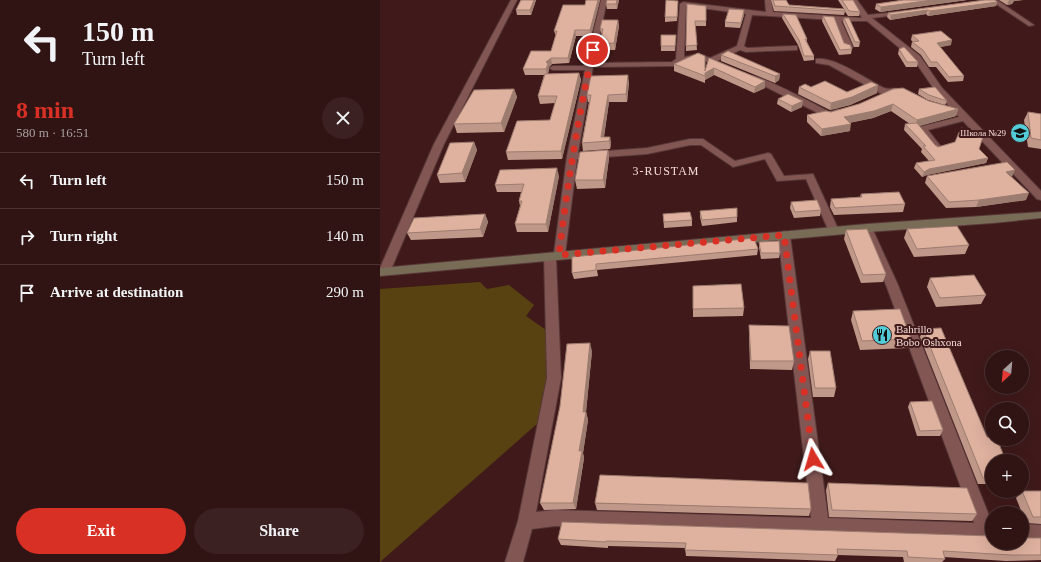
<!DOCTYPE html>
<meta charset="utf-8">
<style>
body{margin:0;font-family:"Times New Roman",serif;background:#3c2122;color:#f1f3f6;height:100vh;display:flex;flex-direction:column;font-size:15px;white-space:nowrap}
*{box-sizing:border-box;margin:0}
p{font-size:13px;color:#a89ea0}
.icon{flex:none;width:22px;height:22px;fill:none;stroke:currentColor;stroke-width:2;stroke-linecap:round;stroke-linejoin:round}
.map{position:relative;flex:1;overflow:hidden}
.side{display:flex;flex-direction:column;background:#301414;width:380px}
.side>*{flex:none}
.hud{background:#301414;color:#f1f3f6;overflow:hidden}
.needle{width:26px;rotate:206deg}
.tools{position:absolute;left:605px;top:350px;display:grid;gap:8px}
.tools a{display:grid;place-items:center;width:44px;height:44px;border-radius:50%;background:#301414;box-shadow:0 4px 16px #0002,0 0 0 1px #4b3334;font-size:20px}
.pin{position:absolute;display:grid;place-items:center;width:34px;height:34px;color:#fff;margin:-17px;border:2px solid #fff;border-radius:50%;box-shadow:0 1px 4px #0007}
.me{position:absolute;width:44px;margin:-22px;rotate:353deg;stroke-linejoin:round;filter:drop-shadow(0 0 3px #0008)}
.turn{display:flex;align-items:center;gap:14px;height:84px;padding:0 16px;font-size:18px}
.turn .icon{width:52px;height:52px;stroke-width:2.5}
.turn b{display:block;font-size:28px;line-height:34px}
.round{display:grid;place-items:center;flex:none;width:42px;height:42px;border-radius:21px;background:#3c2122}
.overview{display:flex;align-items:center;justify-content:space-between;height:68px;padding:0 16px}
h1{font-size:24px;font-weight:600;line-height:30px;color:#d93025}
.button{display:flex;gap:8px;margin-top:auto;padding:8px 16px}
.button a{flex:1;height:46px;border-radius:24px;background:#d93025;color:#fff;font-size:16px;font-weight:600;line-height:46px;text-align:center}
.button a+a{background:#3c2122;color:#f1f3f6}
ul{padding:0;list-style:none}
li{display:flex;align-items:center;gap:12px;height:56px;padding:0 16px;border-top:1px solid #4b3334}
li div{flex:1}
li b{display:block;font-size:15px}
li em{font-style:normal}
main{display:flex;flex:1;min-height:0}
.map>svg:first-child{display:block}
.green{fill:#584211}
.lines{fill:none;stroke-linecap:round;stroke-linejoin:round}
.minor-casing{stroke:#573737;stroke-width:2}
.secondary-casing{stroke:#573737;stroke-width:2}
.minor{fill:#825653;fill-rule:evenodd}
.secondary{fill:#786c56;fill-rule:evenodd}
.wall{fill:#c09889}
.shaded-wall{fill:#9c7c6f}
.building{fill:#dfb19f;stroke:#9c7c6f}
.route{stroke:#d93025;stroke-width:7;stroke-dasharray:0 12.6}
.labels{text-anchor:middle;stroke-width:4;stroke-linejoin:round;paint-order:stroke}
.far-poi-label{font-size:9px;fill:#f5dad8;stroke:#401a1a;text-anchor:end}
.poi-label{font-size:11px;fill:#f5dad8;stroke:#401a1a;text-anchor:start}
.neighbourhood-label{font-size:12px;letter-spacing:1px;fill:#f5dad8;stroke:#401a1a}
</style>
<main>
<section class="side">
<div class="hud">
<div class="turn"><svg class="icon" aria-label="left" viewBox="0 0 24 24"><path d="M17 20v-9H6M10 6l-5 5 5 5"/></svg><div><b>150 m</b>Turn left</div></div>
</div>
<div class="overview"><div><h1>8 min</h1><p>580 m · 16:51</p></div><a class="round"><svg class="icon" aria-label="close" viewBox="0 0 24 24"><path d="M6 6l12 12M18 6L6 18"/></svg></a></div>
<ul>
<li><svg class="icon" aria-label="left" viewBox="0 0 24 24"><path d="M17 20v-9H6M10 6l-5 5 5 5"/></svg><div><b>Turn left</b></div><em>150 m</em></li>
<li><svg class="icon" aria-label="right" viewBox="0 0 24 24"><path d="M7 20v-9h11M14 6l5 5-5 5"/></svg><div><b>Turn right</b></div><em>140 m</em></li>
<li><svg class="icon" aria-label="arrive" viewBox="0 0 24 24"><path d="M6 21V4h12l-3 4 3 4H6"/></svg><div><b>Arrive at destination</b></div><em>290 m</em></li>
</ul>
<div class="button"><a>Exit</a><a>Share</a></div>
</section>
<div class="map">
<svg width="661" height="562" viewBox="0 0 661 562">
<rect width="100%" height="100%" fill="#401a1a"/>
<path class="green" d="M100 282 107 289 129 285 154 305 146 316 166 330V383L158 423 0 562V289Z"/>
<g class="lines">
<g class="minor-casing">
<path id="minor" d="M131 0H137L64 144 10 272 8 275H0V268L54 144Z
M221 0H227L214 63 292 62 296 59 300 4 303 2 386 12 385 0H391L393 12 482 18 471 0H477L488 15 526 11V13L524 14 492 18 540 56 562 88 661 191V200L657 199 583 121 548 130 562 148 557 151 554 150 538 129 539 127 579 117 556 92 534 60 487 21H461L473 47 469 49 465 47 454 20 372 15 364 46 367 48 414 46H417V50L366 52 360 50 337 61 347 66 343 68 318 58 302 62 294 66 213 67 198 153 267 148 310 139H323L355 161 388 153 391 154 404 176 433 174 459 231 454 235 450 234 426 179 397 181 385 159 353 167 321 145H310L267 154 197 159 185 255 183 258H176L181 378 156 512 175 510 431 518 398 235 404 231 410 235 448 518 594 523 506 285 482 228 487 224 492 228 518 285 612 523V541L175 526 152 529 143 562H125L138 521 167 378 164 256 166 253H174L187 156 205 70H173L169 68 173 66H203L206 63ZM306 6 366 14 357 46 330 58 319 54 304 57Z
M610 0H617L654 25 649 26Z
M436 59C454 56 486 79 502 87 509 91 519 86 525 91 519 96 508 95 500 93L449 65 436 63Z
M366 75C379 73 435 105 450 112L458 109 462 112 452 117H446L382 85 366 79Z
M642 524 661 525V543L642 542Z"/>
</g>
<g class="secondary-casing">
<path id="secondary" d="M661 212V218L613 223 487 232 0 276V268L487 224Z"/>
</g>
<use href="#minor" class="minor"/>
<use href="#secondary" class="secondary"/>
</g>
<path class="wall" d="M141 0H156L151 15H137L136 10Z
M206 0H220L211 36H196L189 63 172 64 169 67V70L168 74 199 73 201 80 182 159 128 160 126 152 170 120 175 103 160 104 158 96 164 75H145L143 69 171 51 176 36 174 31 205 5Z
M239 0 237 9H227L226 4Z
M391 0H406L409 5 464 9 458 0H473L480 12 479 16H468L464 10 465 11 464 15 394 11Z
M524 0H587L500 12 495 9 496 4Z
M619 0H643L634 1 632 4 627 5Z
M617 2 616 6 548 16 546 14 510 20 507 17 508 13Z
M307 4 326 6V26H315L317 50 306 51Z
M298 6 297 21 285 22V17Z
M403 14 427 39V42L434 56V60L424 61 418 45 402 18Z
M364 15 360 28 345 27V22Z
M443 16 464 43 472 49 471 54 459 55 442 21Z
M464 18 480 42 479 47H474L463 22Z
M238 20 239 26 235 50H221L220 44 222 35 220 29Z
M296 35 295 51H281V46Z
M532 35 571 45 560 47 584 76 583 81 568 82 556 67H549L541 55 531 47 532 42H533L531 40Z
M519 49 538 62 537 67H526L518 54Z
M341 55 400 74 399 80 395 83 341 61Z
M329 58 385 81V88L374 93 334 75 325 80V83L294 71V64L325 70Z
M249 82 247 102H229L224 137H230L231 144 230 149 203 151 202 143 209 102H208L207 95Z
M419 87H431L467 92 497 93 470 105 450 110 418 94Z
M134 89 137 97 124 132 77 133 74 124Z
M539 89 567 101 565 105 548 100 538 94Z
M398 99 422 107 411 112 397 104Z
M549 101 578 109 576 116 539 126 555 145 558 147 599 149 608 158 606 163 547 175 542 177 534 168 536 163 549 161 541 152 542 149 524 130 525 124H530L511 111 493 118 469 123 470 131 441 136 427 122V115L451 112 479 104Z
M648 112 661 114V149L648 147 644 120Z
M94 142 97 150 85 182 60 183 57 175Z
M228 150 229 158 225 188 197 189 195 180Z
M179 176 168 232H137L135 224 140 206 139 201 141 192H117L115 185Z
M547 176 632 177 646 200 596 207 566 208 545 183Z
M481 194 525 204 523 212 454 215 450 207 451 199 480 197Z
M411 202 441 210 440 216 414 218 410 208Z
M320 211 357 217V222L322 226 320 217Z
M105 214 108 222 103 237 31 240 27 233Z
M283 214 312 220V226L284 228Z
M527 229 589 245 585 254 534 257 524 238Z
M466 230 506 274 503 282 481 283 464 239Z
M379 242 400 253 399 258 381 259 379 247Z
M378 249 377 255 217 270 218 276 194 279 192 273V257Z
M550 278 606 295 601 304 556 307 547 287Z
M313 286 364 308 363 316 313 317Z
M473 311 531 339 528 348 480 350 471 320Z
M369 325 414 361 412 370 370 369 369 334Z
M543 329 607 437 612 461V484H598L540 337Z
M212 351 206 412 208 420 203 453 204 458 196 509 164 510 160 503Z
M430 351 456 388 454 397H433L428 359Z
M530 402 563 430 560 436H537L528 407Z
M448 483 597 514 592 521 449 517 446 490Z
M642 491H661V524L646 523 636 498Z
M215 503 431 509 429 516 217 510Z
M648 538H661V560L626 561 564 557 565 559 562 562H524L523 557 458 555 455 561 306 556 305 548 228 546V548L181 545 178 539Z"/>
<path class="shaded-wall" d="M154 0H156L151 15 150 10Z
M218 0H220L211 36 210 30Z
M237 0H239L237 9 236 4Z
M552 0H587L500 12 501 7Z
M629 0H643L634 1 632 4 627 5Z
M617 2 616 6 548 16 550 11Z
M364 10V15L360 28 361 23Z
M548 10 546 14 510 20 511 15Z
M238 20 239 26 235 50 234 43Z
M195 30 196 36 189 63 188 58Z
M572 40 571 45 556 48 557 43Z
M325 56V73L334 68V75L325 80Z
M171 58 172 64 169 67V70L167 75 166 69V62Z
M199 73 201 80 182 159 181 151Z
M400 74 399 80 395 83V76Z
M248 75 249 82 247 102 246 94Z
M385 81V88L374 93 375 87Z
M498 85 497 93 470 105 450 110 451 103Z
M134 89 137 97 124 132 121 123Z
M228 95 229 102 223 142 221 137Z
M423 101 422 107 411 112 412 106Z
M513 104 511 111 493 118 463 124 464 117Z
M578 109 576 116 535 127 537 120Z
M471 124 470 131 441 136 442 129Z
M230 137 231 144 230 149 229 141Z
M94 142 97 150 85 182 82 173Z
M228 150 229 158 225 188 223 180Z
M608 158 606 163 547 175 542 177 544 172 549 169Z
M177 168 179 176 168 232 166 224Z
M635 170 632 177 626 172Z
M649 193 646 200 596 207 599 200Z
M105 214 108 222 103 237 100 229Z
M210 343 212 351 206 412 208 420 203 453 204 458 196 509 193 503 199 451Z"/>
<path class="building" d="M141 0H154L150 10H136Z
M206 0H218L210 30H195L188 58H171L166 62 168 64 166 69H143L151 51H171L177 31H174L183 5H205Z
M227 0H237L236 4H226Z
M286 0 298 1 297 17H285Z
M393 0H406L409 5 464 9 465 11 395 6Z
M462 0H473L480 12 469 11Z
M524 0H552L501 7 496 4Z
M605 0H615L617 2 550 11 548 10 511 15 508 13Z
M307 4 326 6V21H315L317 45 306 46Z
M349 9 364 10 361 23 345 22Z
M403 14 416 15 427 39H425L434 56H424L419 40Z
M443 16 454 17 464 43 470 45 472 49 460 50Z
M464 18H469L480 42H475Z
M222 20H238L234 43 220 44 223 29H220Z
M561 31 572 40 557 43 584 76 569 77 557 62H551L543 50 532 42 539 41 532 35Z
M281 35H296L295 46H281Z
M524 47 538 62H527L519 49Z
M348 51 400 74 395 76 341 55Z
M318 53 325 56V71L329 58 385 81 375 87 334 68 325 73V76L294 64Z
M199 73 181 151 126 152 137 121 170 120 177 96H158L165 74Z
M248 75 246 94 228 95 221 137H230L229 141 202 143 211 95H207L211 76Z
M445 81 467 92 491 82 498 85 472 97 451 103 419 87 425 84 431 87Z
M555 87 567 101 549 95 539 89Z
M523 88 549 101 578 109 537 120 513 104 494 111 464 117 471 124 442 129 427 115 446 111 451 112 479 104 513 89Z
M134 89 121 123 74 124 94 90Z
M408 94 423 101 412 106 398 99Z
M648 112 661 114V140L651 138Z
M537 123 555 145 558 147 575 142 581 128 599 133 603 137 599 149 608 158 549 169 544 172 536 163 555 160 543 146H546L525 124Z
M94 142 82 173 57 175 70 143Z
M228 150 223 180H195L200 152Z
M627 162 635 170 626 172 649 193 599 200 569 202 547 176Z
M177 168 166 224H135L142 201H139L144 184 115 185 120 170Z
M519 192 525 204 455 208 451 199 482 197 481 194Z
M437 200 441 210 415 212 411 202Z
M357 208V217L322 220 320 211Z
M310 212 312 220 284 222 283 214Z
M105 214 100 229 27 233 34 218Z
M577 226 589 245 537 249 527 229Z
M487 229 506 274 483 275 466 230Z
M374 238 378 249 216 264V270L192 273V257Z
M399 241 400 253H381L379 242Z
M594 275 606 295 560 298 550 278Z
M361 284 364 308 313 309V286Z
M520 309 531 339 482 341 473 311Z
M369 325 409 326 414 361H371Z
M561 328 607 437H612V439H617L626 461H612V478H603L543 329Z
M210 343 203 412H206L199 451H202L193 503H160L180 406 187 344Z
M430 351H450L456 388H435Z
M552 401 563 430 540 431 530 402Z
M220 475 428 483 431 509 215 503Z
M448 483 587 488 597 514 452 510Z
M642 491H661V517H653Z
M182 522 612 536V543H642V532H647L648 538H661V555H631L563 551 565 559 528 557 527 551 457 549 458 555 305 550 306 543 226 541V542L178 539Z"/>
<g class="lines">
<path class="route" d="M213 50C198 118 187 186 179 255L404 235 433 459"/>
</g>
<defs>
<g id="school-disc" transform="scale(1)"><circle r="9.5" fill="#52ccd6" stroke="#401a1a"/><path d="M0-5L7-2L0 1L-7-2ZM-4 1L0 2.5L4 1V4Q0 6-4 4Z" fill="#111"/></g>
<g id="restaurant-disc" transform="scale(1)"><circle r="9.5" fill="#52ccd6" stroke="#401a1a"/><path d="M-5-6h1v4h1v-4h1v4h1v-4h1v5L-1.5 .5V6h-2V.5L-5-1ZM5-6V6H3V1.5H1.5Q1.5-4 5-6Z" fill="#111"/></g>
</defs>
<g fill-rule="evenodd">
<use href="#school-disc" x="640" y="133"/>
<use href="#restaurant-disc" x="502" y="335"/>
</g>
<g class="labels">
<g class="far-poi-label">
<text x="626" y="136">Школа №29</text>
</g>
<g class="poi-label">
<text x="516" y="333">Bahrillo<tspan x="516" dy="13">Bobo Oshxona</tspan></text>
</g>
<g class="neighbourhood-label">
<text x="286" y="175">3-RUSTAM</text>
</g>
</g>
</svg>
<div class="tools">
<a><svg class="needle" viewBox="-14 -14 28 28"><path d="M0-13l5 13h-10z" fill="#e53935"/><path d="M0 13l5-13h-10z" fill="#a89ea0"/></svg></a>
<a><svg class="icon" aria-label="search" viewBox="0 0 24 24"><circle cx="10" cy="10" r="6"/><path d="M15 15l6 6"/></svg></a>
<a>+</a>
<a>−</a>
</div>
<div class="pin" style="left:213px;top:50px;background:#d93025"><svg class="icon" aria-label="arrive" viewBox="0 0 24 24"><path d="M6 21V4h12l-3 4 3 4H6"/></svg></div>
<svg class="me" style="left:433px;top:459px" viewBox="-20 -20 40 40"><path d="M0-17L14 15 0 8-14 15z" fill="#d93025" stroke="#fff" stroke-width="4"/></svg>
</div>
</main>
